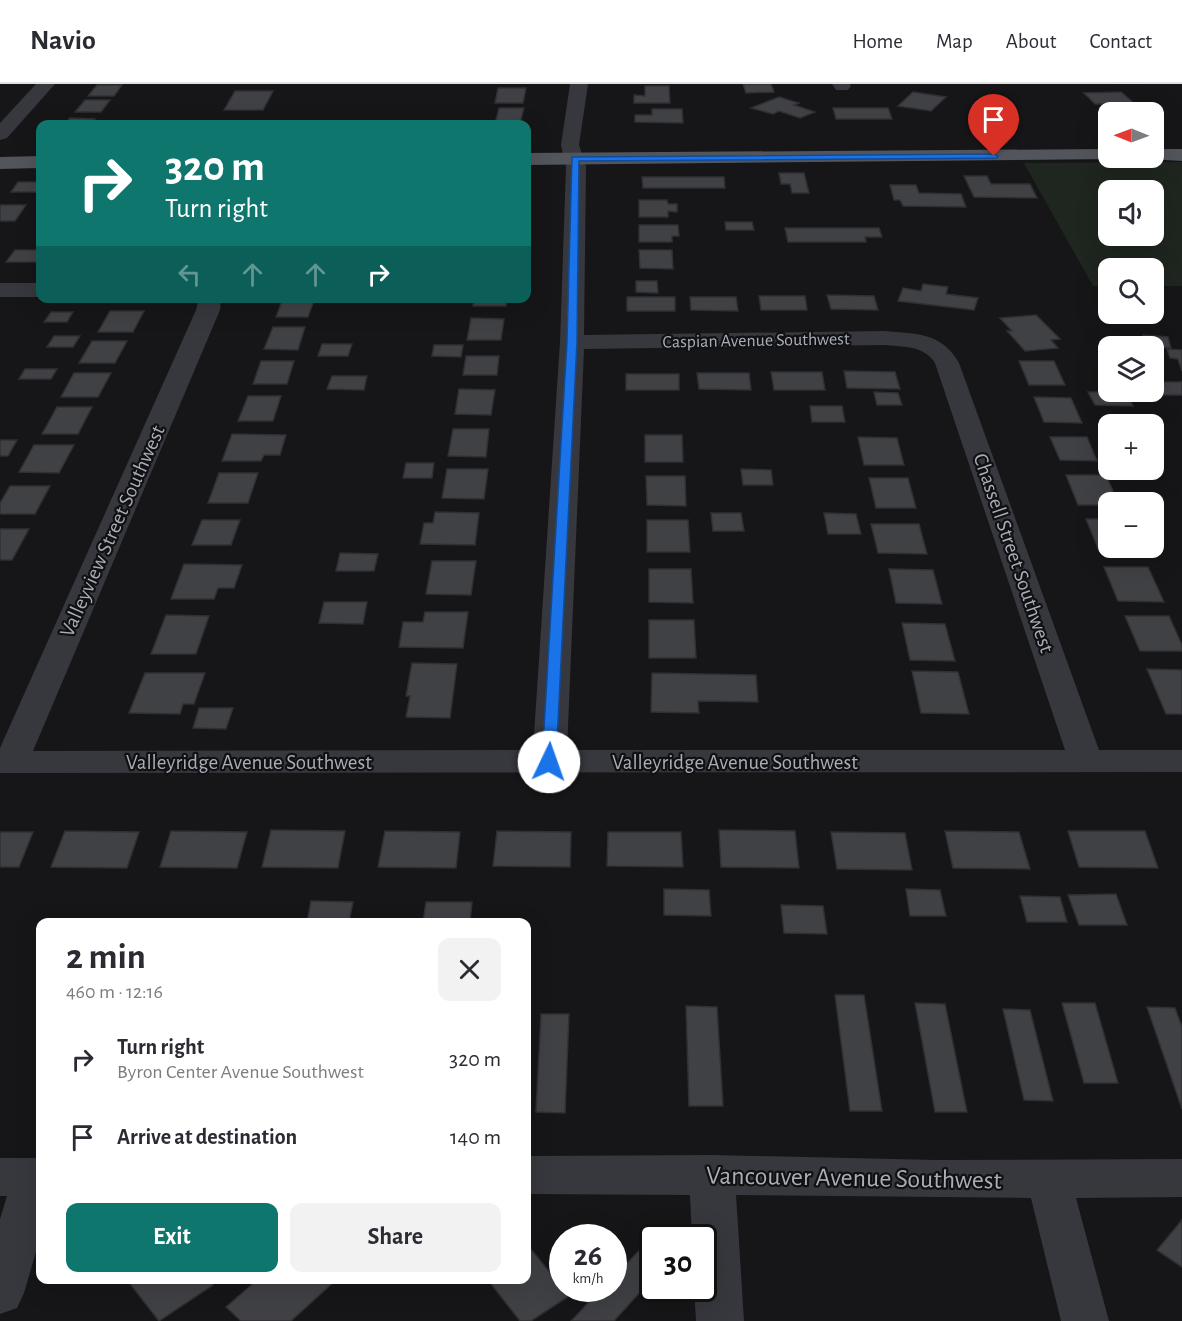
<!DOCTYPE html>
<meta charset="utf-8">
<style>
body{margin:0;font-family:"Alegreya Sans",sans-serif;background:#f2f2f3;color:#2b2b33;height:100vh;display:flex;flex-direction:column;font-size:22px;white-space:nowrap}
*{box-sizing:border-box;margin:0}
p{font-size:20px;color:#7c7c81}
.icon{flex:none;width:33px;height:33px;fill:none;stroke:currentColor;stroke-width:2;stroke-linecap:round;stroke-linejoin:round}
.map{position:relative;flex:1;overflow:hidden}
.panel{position:absolute;left:36px;top:834px;width:495px;height:366px;display:flex;flex-direction:column;background:#fff;border-radius:12px;box-shadow:0 6px 24px #0002}
.panel>*{flex:none}
.hud{position:absolute;left:36px;top:36px;width:495px;height:183px;border-radius:12px;box-shadow:0 6px 24px #0002;background:#0f766e;color:#fff;overflow:hidden}
.needle{width:39px;rotate:271deg}
.buttons{position:absolute;left:1098px;top:18px;display:grid;gap:12px}
.buttons a{display:grid;place-items:center;width:66px;height:66px;border-radius:12px;background:#fff;box-shadow:0 6px 24px #0002;font-size:30px}
.speed{position:absolute;left:549px;top:1140px;display:flex;gap:12px;font-size:30px;font-weight:700;text-align:center}
.speed>*{display:grid;place-content:center;width:78px;height:78px;border-radius:50%;background:#fff;box-shadow:0 6px 24px #0002;line-height:1}
.speed small{font-size:15px;font-weight:400}
.speed .limit{border:3px solid #111;border-radius:9px;background:#fff;color:#111}
.pin{position:absolute;display:grid;place-items:center;width:51px;height:51px;color:#fff;margin:-62px -26px;border-radius:50% 50% 50% 0;rotate:-45deg;box-shadow:0 0 6px #0007}
.pin .icon{rotate:45deg}
.me{position:absolute;width:66px;margin:-33px;rotate:3deg;stroke-linejoin:round;filter:drop-shadow(0 0 4px #0008)}
.turn{display:flex;align-items:center;gap:21px;height:126px;padding:0 30px;font-size:27px}
.turn .icon{width:78px;height:78px;stroke-width:2.5}
.turn b{display:block;font-size:42px;line-height:51px}
.lanes{display:flex;align-items:center;height:57px;padding:0 30px;background:#0003;justify-content:center;gap:30px;direction:ltr}
.lanes .off{opacity:.35}
.round{display:grid;place-items:center;flex:none;width:63px;height:63px;border-radius:12px;background:#f2f2f3}
.head{display:flex;align-items:center;justify-content:space-between;height:102px;padding:0 30px}
h1{font-size:36px;font-weight:700;line-height:45px}
.button{display:flex;gap:12px;margin-top:auto;padding:12px 30px}
.button a{flex:1;height:69px;border-radius:12px;background:#0f766e;color:#fff;font-size:24px;font-weight:700;line-height:69px;text-align:center}
.button a+a{background:#f2f2f3;color:#2b2b33}
ul{padding:0;list-style:none}
li{display:flex;align-items:center;gap:18px;height:78px;padding:0 30px}
li div{flex:1}
li b{display:block;font-size:22px}
li em{font-style:normal}
header{display:flex;align-items:center;gap:36px;box-sizing:border-box;height:84px;padding:0 30px;background:#fff;border-bottom:2px solid #e1e1e2}
header strong{font-size:28px}
nav{display:flex;gap:33px;margin-inline-start:auto;font-size:21px}
.map>svg:first-child{display:block}
.green{fill:#1e261f;fill-rule:evenodd}
.building{fill:#404145;stroke:#303034;stroke-width:1.5}
.lines{fill:none;stroke-linecap:round;stroke-linejoin:round}
.street{fill:#37383d;fill-rule:evenodd}
.primary{fill:#53555c;fill-rule:evenodd}
.route{fill:#1a73e8;stroke:#114b97;stroke-width:1.5}
.labels{text-anchor:middle;stroke-width:4.5;stroke-linejoin:round;paint-order:stroke}
.far-street-label{font-size:18px;fill:#a8adb8;stroke:#111113}
.street-label{font-size:21px;fill:#a8adb8;stroke:#111113}
.near-street-label{font-size:26px;fill:#a8adb8;stroke:#111113}
</style>
<header>
<strong>Navio</strong>
<nav><a>Home</a><a>Map</a><a>About</a><a>Contact</a></nav>
</header>
<div class="map">
<svg width="1182" height="1237" viewBox="0 0 1182 1237">
<rect width="100%" height="100%" fill="#161618"/>
<path class="green" d="M1182 78V202H1154V184H1108V202H1093L1024 79ZM1154 106V152H1108V106Z"/>
<path class="building" d="M743 0H771L774 8 746 9Z
M97 1H122L114 12H88Z
M645 2H669L670 19H634V11L645 12Z
M498 4H526L523 19H495Z
M235 7H273L263 26H224Z
M913 8 946 13 931 27 898 22Z
M1121 8 1134 19 1095 20 1084 9Z
M779 13 799 19 794 21 815 28 800 34 779 27 773 30 751 24Z
M85 16H110L101 28H75Z
M499 24H524L520 40H495Z
M833 24H888L892 35H836Z
M652 25H682L683 39 635 38V31H652Z
M70 34 95 35 90 40H65Z
M779 89H804L809 109H792L790 100H781Z
M964 92H987L991 100H1030L1037 114 974 113Z
M642 93H724L725 104H643Z
M18 98H40V102L36 108H11Z
M890 101H916L919 109 961 110 966 123 903 122 900 116H894Z
M639 116H667L668 120H677V128L668 127V133H639Z
M0 121H26L15 137H0Z
M725 138H752L754 146H726Z
M639 141H678L679 152H672V158H639Z
M785 144H879L882 153H865L866 158H788Z
M15 166H40V178H6Z
M639 166H672L673 185 640 184Z
M636 197H657L658 209 636 208Z
M923 200 948 203 946 210 978 214 974 226 898 217 903 204 921 207Z
M827 211 874 212 878 226 831 225Z
M759 212H805L807 226H761Z
M627 213H675V227H627Z
M690 213H736L738 227 691 226Z
M283 214H315L308 233H276Z
M474 214H507L506 222H473Z
M110 227H144L133 248H98Z
M51 228H73L67 238H44Z
M1036 231 1060 255 1051 256 1058 264 1025 267 1007 247H1012L1000 234Z
M471 234 504 235 501 256H467Z
M273 243H305L298 266 264 265Z
M1143 251 1168 253 1171 264 1145 262Z
M54 252H80L73 263H47Z
M92 257H127L115 279H79Z
M322 260H352L348 272H318Z
M434 261H463L461 273 432 272Z
M1167 265 1182 266V287L1178 275 1170 274Z
M466 272H499L497 291H463Z
M261 277H294L287 300H253Z
M1019 277H1054L1065 301H1029Z
M25 285H57L51 295H19Z
M844 287 895 288 900 305 847 304Z
M771 288H822L825 306H774Z
M74 289H111L98 313H61Z
M697 289H749L751 306 699 305Z
M626 290H679V306H626Z
M332 292H367L364 306 327 305Z
M1154 298H1182V311H1158Z
M459 305 495 306 491 331 455 330Z
M874 308 898 309 902 321H877Z
M1088 308H1126L1133 322 1095 321Z
M248 312H281L273 337H238Z
M1034 313 1071 314 1082 339 1044 338Z
M810 322H842L845 338H812Z
M57 323H92L78 350H42Z
M453 345H489L486 373 448 372Z
M232 350 286 351 280 371H264L261 377H222Z
M645 351H682L683 378H645Z
M858 353 897 354 904 381H864Z
M1050 353H1087L1097 377 1060 376Z
M0 356H17L8 372H0Z
M34 361H74L59 389 19 388Z
M406 379H434L432 394H403Z
M447 385H488L484 415 442 414Z
M741 385 771 386 773 401H743Z
M219 389H258L248 419H208Z
M1066 391H1106L1118 418H1108V421H1078Z
M646 392H685L686 422 647 421Z
M869 394H908L916 424H876Z
M10 402H50L35 430H0V419Z
M435 428 479 429 475 461 420 460 424 439H433Z
M711 429H741L744 447H713Z
M824 429 856 430 861 450H828Z
M1086 435H1108V464H1139L1140 467H1099Z
M202 436H240L231 461H192Z
M647 436H688L690 468H647Z
M871 440H919L927 470 878 469Z
M0 445H29L12 476H0Z
M340 469 378 470 374 487H336Z
M432 477H476L471 511 426 510Z
M184 480 242 481 234 504H218L214 515H171Z
M1104 483H1148L1164 518 1118 517Z
M649 485H691L693 519 649 518Z
M889 485 933 486 942 520 896 519Z
M324 518H367L363 540 319 539Z
M425 528H468L463 564 399 563 403 538H423Z
M166 531 209 532 196 570H151Z
M1125 532H1169L1182 561V567H1140Z
M649 536H694L696 574H649Z
M902 539 945 540 955 577 910 576Z
M412 579 457 580 450 634 406 633 410 612H406Z
M1147 585 1182 586V630H1166Z
M912 587 958 588 969 630 921 629Z
M145 589H205L194 620H183L180 630 129 629Z
M652 589 756 591 758 618 698 617 699 629 651 628Z
M199 624H233L226 645 193 644Z
M271 746 345 747 338 784 262 783Z
M719 746 795 747 799 784 721 783Z
M65 747 139 748 127 784 51 783Z
M171 747 247 748 237 784 160 783Z
M385 747 460 748 456 784 378 783Z
M497 747 571 748 570 783 493 782Z
M945 747 1019 748 1030 785 953 784Z
M1068 747H1145L1158 784 1079 783Z
M0 748H33L19 783H0Z
M608 748H681L683 783 607 782Z
M831 748 905 749 912 786 837 785Z
M664 805 709 806 711 832 664 831Z
M906 805 940 806 946 832H910Z
M1116 810 1127 841H1079L1068 811Z
M1020 812 1060 813 1067 838H1027Z
M311 817 353 818 349 838H307Z
M426 818H472L470 838H423Z
M781 821 823 822 827 850 784 849Z
M835 911H864L882 1027H850Z
M915 919 945 920 967 1028H935Z
M1062 919H1095L1118 999H1084Z
M686 922 717 923 723 1022H689Z
M1147 923 1175 924 1182 943V1025Z
M1003 925 1030 926 1053 1017 1024 1016Z
M541 930H569L565 1029 536 1028Z
M1182 1136V1183L1157 1166Z
M526 1159 569 1212 531 1237H520L488 1196H526Z
M646 1159 652 1164V1195L614 1237H571L602 1204H614V1193Z
M127 1196H209L213 1201 159 1237Z
M257 1196H336L291 1237H241L226 1223Z"/>
<g class="lines">
<path class="street" d="M36 0H55L7 54 0 56V39Z
M570 0H588L579 61 586 83 584 251 884 247C917 250 941 248 959 279L1099 666H1182V688L0 689V664L196 226 199 214H221L220 226 33 667 533 666 560 258 566 83 561 61ZM884 261C902 263 924 261 935 279L1065 666H567L584 265Z
M832 0H850L851 2 848 6H836Z
M0 199H40V213H0Z
M712 1071 936 1076 1182 1075V1113L1076 1114 1109 1237H1061L1031 1114 736 1111 744 1237H696L694 1204H704V1154H692L690 1111 526 1110V1072Z
M0 1074H40V1154L24 1209 17 1224 0 1230V1135L7 1112H0Z"/>
<path class="primary" d="M1108 65V74H1116L1115 75 526 81V69Z
M1154 65H1182V77L1147 75 1146 74H1154Z
M40 72V84L0 85V73Z"/>
</g>
<path class="route" d="M994 70 998 72 997 74 579 77 577 258 556 678 554 682H544L542 678 567 258 572 73Z"/>
<g class="labels">
<g class="far-street-label">
<text transform="translate(756 256) rotate(-1)" y="6">Caspian Avenue Southwest</text>
</g>
<g class="street-label">
<text transform="translate(112 447) rotate(-66)" y="7">Valleyview Street Southwest</text>
<text transform="translate(1014 469) rotate(71)" y="7">Chassell Street Southwest</text>
<text x="249" y="685">Valleyridge Avenue Southwest</text>
<text x="735" y="685">Valleyridge Avenue Southwest</text>
</g>
<g class="near-street-label">
<text transform="translate(854 1093) rotate(1)" y="9">Vancouver Avenue Southwest</text>
</g>
</g>
</svg>
<div class="buttons">
<a><svg class="needle" viewBox="-14 -14 28 28"><path d="M0-13l5 13h-10z" fill="#e53935"/><path d="M0 13l5-13h-10z" fill="#7c7c81"/></svg></a>
<a><svg class="icon" aria-label="sound" viewBox="0 0 24 24"><path d="M4 9h4l5-4v14l-5-4H4zM17 9q2 3 0 6"/></svg></a>
<a><svg class="icon" aria-label="search" viewBox="0 0 24 24"><circle cx="10" cy="10" r="6"/><path d="M15 15l6 6"/></svg></a>
<a><svg class="icon" aria-label="layers" viewBox="0 0 24 24"><path d="M12 4l9 5-9 5-9-5zM3 14l9 5 9-5"/></svg></a>
<a>+</a>
<a>−</a>
</div>
<div class="speed"><div>26<small>km/h</small></div><div class="limit">30</div></div>
<div class="pin" style="left:994px;top:72px;background:#d93025"><svg class="icon" aria-label="arrive" viewBox="0 0 24 24"><path d="M6 21V4h12l-3 4 3 4H6"/></svg></div>
<svg class="me" style="left:549px;top:678px" viewBox="-20 -20 40 40"><circle r="19" fill="#fff"/><path d="M0-13L10 11 0 6-10 11z" fill="#1a73e8"/></svg>
<div class="hud">
<div class="turn"><svg class="icon" aria-label="right" viewBox="0 0 24 24"><path d="M7 20v-9h11M14 6l5 5-5 5"/></svg><div><b>320 m</b>Turn right</div></div>
<div class="lanes"><svg class="icon off" aria-label="left" viewBox="0 0 24 24"><path d="M17 20v-9H6M10 6l-5 5 5 5"/></svg><svg class="icon off" aria-label="ahead" viewBox="0 0 24 24"><path d="M12 20V5M6 11l6-6 6 6"/></svg><svg class="icon off" aria-label="ahead" viewBox="0 0 24 24"><path d="M12 20V5M6 11l6-6 6 6"/></svg><svg class="icon" aria-label="right" viewBox="0 0 24 24"><path d="M7 20v-9h11M14 6l5 5-5 5"/></svg></div>
</div>
<section class="panel">
<div class="head"><div><h1>2 min</h1><p>460 m · 12:16</p></div><a class="round"><svg class="icon" aria-label="close" viewBox="0 0 24 24"><path d="M6 6l12 12M18 6L6 18"/></svg></a></div>
<ul>
<li><svg class="icon" aria-label="right" viewBox="0 0 24 24"><path d="M7 20v-9h11M14 6l5 5-5 5"/></svg><div><b>Turn right</b><p>Byron Center Avenue Southwest</p></div><em>320 m</em></li>
<li><svg class="icon" aria-label="arrive" viewBox="0 0 24 24"><path d="M6 21V4h12l-3 4 3 4H6"/></svg><div><b>Arrive at destination</b></div><em>140 m</em></li>
</ul>
<div class="button"><a>Exit</a><a>Share</a></div>
</section>
</div>
